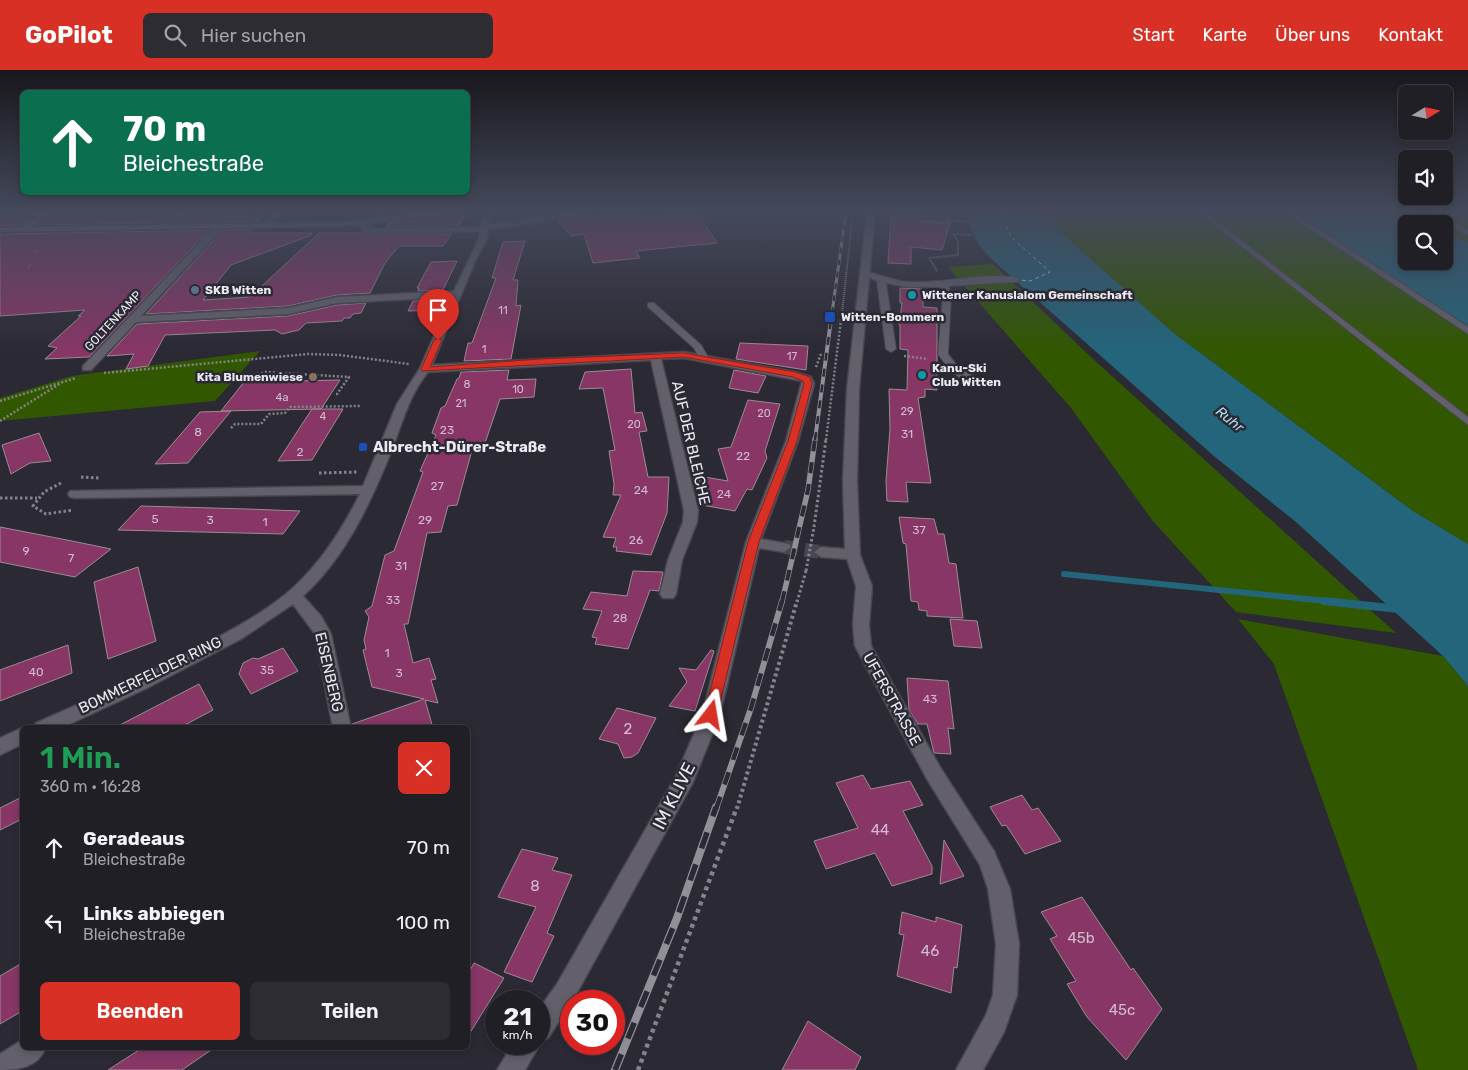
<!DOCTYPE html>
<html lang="de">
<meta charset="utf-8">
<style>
body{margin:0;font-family:Rubik,sans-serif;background:#2d2c32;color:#f1f3f6;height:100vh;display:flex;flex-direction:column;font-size:19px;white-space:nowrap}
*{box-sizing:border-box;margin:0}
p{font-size:16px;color:#a2a2a7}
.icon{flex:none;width:28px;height:28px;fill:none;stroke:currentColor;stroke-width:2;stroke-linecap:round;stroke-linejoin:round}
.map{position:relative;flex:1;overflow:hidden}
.drawer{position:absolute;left:20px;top:655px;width:450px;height:325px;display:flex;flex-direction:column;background:#201f26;border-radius:8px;box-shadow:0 2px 8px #0003,0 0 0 1px #3d3d43}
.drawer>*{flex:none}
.hud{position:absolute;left:20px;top:20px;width:450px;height:105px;border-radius:8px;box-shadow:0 2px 8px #0003,0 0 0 1px #3d3d43;background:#0b6e4f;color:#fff;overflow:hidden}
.needle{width:32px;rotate:80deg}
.buttons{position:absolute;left:1398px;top:15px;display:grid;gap:10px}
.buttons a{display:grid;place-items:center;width:55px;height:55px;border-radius:8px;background:#201f26;box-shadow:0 2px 8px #0003,0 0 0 1px #3d3d43;font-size:25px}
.speed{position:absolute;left:485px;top:920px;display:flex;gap:10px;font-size:25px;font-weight:700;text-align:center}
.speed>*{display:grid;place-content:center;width:65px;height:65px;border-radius:50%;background:#201f26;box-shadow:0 2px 8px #0003,0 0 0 1px #3d3d43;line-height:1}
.speed small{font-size:12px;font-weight:400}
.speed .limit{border:8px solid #d22;background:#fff;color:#111}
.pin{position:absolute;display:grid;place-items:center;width:42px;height:42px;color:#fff;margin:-51px -21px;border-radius:50% 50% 50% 0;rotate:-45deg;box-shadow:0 0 5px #0007}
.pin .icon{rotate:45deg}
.me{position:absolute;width:55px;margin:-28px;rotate:14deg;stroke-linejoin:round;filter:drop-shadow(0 0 4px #0008)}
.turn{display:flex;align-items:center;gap:18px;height:105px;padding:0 20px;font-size:22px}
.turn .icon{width:65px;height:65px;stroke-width:2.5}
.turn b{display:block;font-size:35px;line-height:42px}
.round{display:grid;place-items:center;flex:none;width:52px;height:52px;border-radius:8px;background:#2d2c32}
.summary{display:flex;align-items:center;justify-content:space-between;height:85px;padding:0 20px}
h1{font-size:30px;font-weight:600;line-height:38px;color:#1e9e55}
.cta{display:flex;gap:10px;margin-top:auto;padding:10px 20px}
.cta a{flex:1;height:58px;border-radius:8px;background:#d93025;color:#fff;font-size:20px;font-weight:600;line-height:58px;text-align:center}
.cta a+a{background:#2d2c32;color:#f1f3f6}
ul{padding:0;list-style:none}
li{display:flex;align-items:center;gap:15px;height:75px;padding:0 20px}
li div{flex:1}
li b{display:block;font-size:19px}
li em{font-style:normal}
header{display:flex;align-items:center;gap:30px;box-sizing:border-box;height:70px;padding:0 25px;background:#d93025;color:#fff}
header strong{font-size:24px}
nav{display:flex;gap:28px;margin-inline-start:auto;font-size:18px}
.search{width:350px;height:45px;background:#2d2c32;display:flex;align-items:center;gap:12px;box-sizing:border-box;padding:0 18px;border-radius:8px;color:#a2a2a7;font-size:19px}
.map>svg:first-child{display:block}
.green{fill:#315700;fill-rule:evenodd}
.water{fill:#23657b}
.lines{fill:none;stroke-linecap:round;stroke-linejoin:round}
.stream-far1{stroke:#23657b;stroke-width:6}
.stream{stroke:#23657b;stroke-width:8}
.ferry{stroke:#a7dcf0;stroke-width:1;stroke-dasharray:4 3;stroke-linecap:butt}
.building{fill:#873665;stroke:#9a8c93}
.street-tunnel{stroke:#484650;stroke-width:14;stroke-dasharray:14 7;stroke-linecap:butt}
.lane-casing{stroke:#48454e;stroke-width:2}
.street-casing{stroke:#48454e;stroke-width:3}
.secondary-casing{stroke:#48454e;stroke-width:3}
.path-far4{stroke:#84828b;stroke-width:2;stroke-dasharray:1 1;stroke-linecap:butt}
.path-far3{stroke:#84828b;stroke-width:2.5;stroke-dasharray:2 2;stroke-linecap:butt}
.path-far2{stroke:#84828b;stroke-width:3;stroke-dasharray:2.5 2.5;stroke-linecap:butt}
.path-far1{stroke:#84828b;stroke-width:4;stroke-dasharray:3 3;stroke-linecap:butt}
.path{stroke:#84828b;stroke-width:4.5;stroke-dasharray:4 4;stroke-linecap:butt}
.lane{fill:#63606c;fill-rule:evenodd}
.street{fill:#63606c;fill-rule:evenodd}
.secondary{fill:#816883;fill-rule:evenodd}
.rail-far4-casing{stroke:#918f98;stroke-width:3}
.rail-far3-casing{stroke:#918f98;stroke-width:4}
.rail-far2-casing{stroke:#918f98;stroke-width:5.5}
.rail-far1-casing{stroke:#918f98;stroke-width:6}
.rail-casing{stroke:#918f98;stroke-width:8}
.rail-far4{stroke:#2b2933;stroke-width:2;stroke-dasharray:6;stroke-linecap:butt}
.rail-far3{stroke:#2b2933;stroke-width:2.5;stroke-dasharray:8;stroke-linecap:butt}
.rail-far2{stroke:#2b2933;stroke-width:4;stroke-dasharray:11;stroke-linecap:butt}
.rail-far1{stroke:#2b2933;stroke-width:4.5;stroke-dasharray:13;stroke-linecap:butt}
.rail{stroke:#2b2933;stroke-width:5.5;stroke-dasharray:17;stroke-linecap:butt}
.path-bridge{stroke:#84828b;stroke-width:3;stroke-dasharray:2.5 2.5;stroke-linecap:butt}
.route{fill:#d93025;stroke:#8d1f18}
.service-dot{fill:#5c6f8a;stroke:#2b2933;stroke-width:2}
.culture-dot{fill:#0f9aa8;stroke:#2b2933;stroke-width:2}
.transit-dot{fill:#1a4fb4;stroke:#2b2933;stroke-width:2}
.education-dot{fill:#8d6e63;stroke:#2b2933;stroke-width:2}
.labels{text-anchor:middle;stroke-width:5;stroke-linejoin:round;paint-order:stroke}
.far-number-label{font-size:11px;fill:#d2bcce}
.far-poi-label{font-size:12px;font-weight:bold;fill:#ebe9f1;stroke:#2b2933;text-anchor:start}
.far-street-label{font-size:12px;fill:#ebe9f1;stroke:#2b2933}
.number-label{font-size:12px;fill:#d2bcce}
.far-water-label{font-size:14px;font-style:italic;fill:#a7dcf0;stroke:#2b2933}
.street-label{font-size:15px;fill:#ebe9f1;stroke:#2b2933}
.poi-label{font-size:15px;font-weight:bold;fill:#ebe9f1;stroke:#2b2933;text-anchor:start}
.near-number-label{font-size:15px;fill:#d2bcce}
.near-street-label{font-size:18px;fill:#ebe9f1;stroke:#2b2933}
</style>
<header>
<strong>GoPilot</strong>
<div class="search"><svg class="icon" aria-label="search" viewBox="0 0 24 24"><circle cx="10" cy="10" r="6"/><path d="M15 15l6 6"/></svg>Hier suchen</div>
<nav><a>Start</a><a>Karte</a><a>Über uns</a><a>Kontakt</a></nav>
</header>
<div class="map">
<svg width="1468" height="1000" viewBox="0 0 1468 1000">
<rect width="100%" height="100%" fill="#2b2933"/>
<path class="green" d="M1047 142H1468V474L1413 441 1175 264 1059 161ZM1406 154H1444V191H1406Z
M993 194 1092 288 1396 563 1236 542 1152 450 1071 338 948 197Z
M260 281 215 331 0 351V328L72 306Z
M1238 549 1443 586 1468 616V1000H1418L1274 594Z"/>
<path class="water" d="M962 142H1047L1059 161 1175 264 1413 441 1468 474V616L1443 586 1296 452 1215 387 1015 210C1002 198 986 186 976 170 970 160 971 150 962 142Z
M1291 142H1416L1435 154H1406V191H1444V160L1468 173V259Z"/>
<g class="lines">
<path class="stream-far1" d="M1064 504 1336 532"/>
<path class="stream" d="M1324 531 1399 539"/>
<path class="ferry" d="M1003 142 1010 166 1050 202 1030 211 1019 210"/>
</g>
<path class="building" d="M0 142H31L7 145 5 147 11 151 30 149 19 155 0 156Z
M55 142H177L161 153 36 155Z
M190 142H266L258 151 178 153Z
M458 142H468L458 156 387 157 388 153 452 146Z
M597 142H638V148L697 142 717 173 636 181 640 188 593 193 584 164 572 166 557 150Z
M919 142V152L950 153 942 180 911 177V194L888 193 891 143Z
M252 159 249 163H312V165L231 195 203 230 250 227 319 163H452L443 176H399L385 193 370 223 337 225 288 236 146 244 223 160Z
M209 160 89 287 45 289 57 278 48 276 81 246H78L85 240 0 246V164Z
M525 171 513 210H518L516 236 521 235 511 289 464 291 468 273H472L496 208H492L503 172Z
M457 191 443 220 418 221 419 218H417L431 192Z
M900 218 923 219V237L937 238V320L925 319V327L918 328 931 413 906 412 908 432 887 431 886 411 890 359 889 319 907 320 908 280 900 279V255H899L902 233H900Z
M438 230 433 240 408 241 413 231Z
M366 233 361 243 353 244 350 248H344L342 251 306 253 299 260 282 264 275 260 165 265 148 296 126 299 134 284 107 286 137 254 288 246 337 235Z
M740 273 808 276 806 300 736 289Z
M631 299 635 343 642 342 647 361 639 362 648 407H669L667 443 651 485 616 481 617 477H613L616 468 603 467 621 425H613L614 414 609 381 615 380 603 318 579 319 585 302Z
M509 300 507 310 536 309 534 327 500 329 483 379 472 380 457 435 448 436 441 462 427 463 408 554H404L413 593 429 588 436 609 431 610 438 633 425 630 433 658H353L352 654 424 629 372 617 363 580 366 579 364 570 369 547 365 541 372 536 385 485 394 481 423 402 420 401 436 365 432 363 441 338 445 336 457 309 459 308 461 302Z
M734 300 766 306 758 323 729 318Z
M340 310 321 339 221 341 244 312Z
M748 330 780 334 765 381 767 388 752 420 747 419 735 441 702 435 699 406 728 411 718 379 731 377Z
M312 339H343L312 390 278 391Z
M231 341 188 393 155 394 200 342Z
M39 363 51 391 30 393 11 404 2 375Z
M141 436 248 439 300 441 283 464 118 460Z
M899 447 934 449 938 464H944L949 493 956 494 963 548 927 546V541L919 540 918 532 911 531 906 474 903 473Z
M0 457 67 470 111 479 75 507 0 492Z
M138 497 156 571 108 589 94 512Z
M633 501 663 502 659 521 650 520 628 579 595 574 597 568 592 567 602 541 583 539 591 522 627 526Z
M950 549 977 551 982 578 954 576Z
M68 575 72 603 0 631V600Z
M283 578 298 601 251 624 239 604 243 593 253 588 258 589Z
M711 580 714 581 695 641 669 636 687 612 679 598 696 600Z
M907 608 948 611 954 659 948 658 951 684 934 683 927 654H918L909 640Z
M199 614 213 640 179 658H114Z
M617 638 656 648 638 683 632 687 624 688 618 674 599 669Z
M863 705 871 719 910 711 923 735 903 741 932 796V804L892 816 875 783 826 799 814 771 858 758 836 713Z
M1022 725 1032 740 1038 738 1061 771 1025 784 1006 755 1002 756 990 737Z
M22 727V749L0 760V738Z
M944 770 964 806 940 814Z
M522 779 558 788 552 800 572 805 547 863 554 866 532 912 504 902 536 837 498 827Z
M1082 827 1131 900 1133 898 1162 939 1126 990 1087 947 1067 914 1076 911 1050 869 1057 866 1041 842Z
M902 842 936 852V847L962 855 957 898 954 897 951 923 897 906 904 865 899 864Z
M22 893V941L0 954V906Z
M474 893 504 908 468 966V904Z
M808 951 861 987 855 1000H782Z
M142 978H214L182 1000H108Z"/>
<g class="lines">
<path class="street-tunnel" d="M784 477 821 482"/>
<g class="lane-casing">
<path id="lane" d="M46 142 51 144 11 149 7 147Z
M180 142H188L167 159H161V155Z
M275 142H282L270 158H264V154Z
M378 142H384L382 153 375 151Z
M1198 142H1205L1468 347V355Z
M1285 142H1293L1468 257V264Z
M1426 142H1434L1468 160V165Z
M863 201C868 201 891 209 901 211 940 216 979 201 1018 208V212H1015L949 216 951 226 948 284 959 298 982 310V314C964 317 947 297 938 284L943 226 941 217H907L886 213 896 279 891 282 886 279 877 211 863 205Z
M648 233H654L701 275 708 287 706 289H700L694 278 648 237Z"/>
</g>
<g class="street-casing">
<path id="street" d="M487 142H495L489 155 576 142H595L488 160 487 169 476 189 432 295 684 282 795 302 811 307 814 314 798 371 761 469 789 474 791 477 784 482 759 478 720 645 693 712 573 930 548 968 539 971 540 974 525 1000H497L513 974H539V939L557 914 675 708 702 645 746 472 786 371 802 311 684 288 661 289 698 440 697 452 682 490 676 524 673 528H663L660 524 668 490 683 452 684 440 651 290 428 302C409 325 402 354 391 382 370 434 345 488 303 526L321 546 331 564 351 658H333L315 564 293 534 241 569 145 619 61 658H33L36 653C96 626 157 601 215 569 242 554 271 538 294 517 322 491 343 458 360 424L75 428 70 427 68 424 70 421 363 416 397 334 420 298 451 227 337 233 288 244 136 252 91 300H83V296L216 155 223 157 141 246 288 238 337 227 454 221 479 169 480 161 373 163 363 161 357 153 364 151 373 159 478 157 481 156Z
M867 142H875L859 319 857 411 860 485 872 516 869 555 871 576 940 697 994 781 1010 819 1019 874 1017 925 1004 962 983 1000H956L986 945 993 925 996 874 988 819 980 795 927 709 855 576 853 555 856 516 847 489 821 487 814 482 821 477 845 479 843 411 847 319Z
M22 658V674L0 685V668Z
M22 970V978H45C39 997 18 1000 0 1000V984Z"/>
</g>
<g class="secondary-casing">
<path id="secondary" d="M44 142H53L30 157 340 152 431 142H456L452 144 340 156 0 162V158L20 157Z"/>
</g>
<path class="path-far4" d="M626 142 628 144
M921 142 922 151H969
M958 142 959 152
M947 152 948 142
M34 182 37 180
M28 198 31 193
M937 201 929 188 958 185V171L953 164 972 165
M842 243 853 142"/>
<path class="path-far3" d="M904 286 928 289
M816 297 821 284
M104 303 308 284 340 285 409 294
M230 311 266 302 349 307 337 324H334
M0 331 76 308
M0 351 61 313
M231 358 235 354H261L269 344 285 343 290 337 360 336
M826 370 842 242"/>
<path class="path-far2" d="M319 403 357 402
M81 407 100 408
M61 413 44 422 33 436 46 444 73 440
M0 428H37
M814 457 826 369
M797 532 806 501"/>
<path class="path-far1" d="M737 739 797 531"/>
<path class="path" d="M638 1000 737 737"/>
<use href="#lane" class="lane"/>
<use href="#street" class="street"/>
<use href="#secondary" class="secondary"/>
<g class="rail-far4-casing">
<path id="rail-far4" d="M832 243 846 142"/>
</g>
<g class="rail-far3-casing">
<path id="rail-far3" d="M815 370 832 242"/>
</g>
<g class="rail-far2-casing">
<path id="rail-far2" d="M782 532 808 420 815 369"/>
</g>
<g class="rail-far1-casing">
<path id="rail-far1" d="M716 739 751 638 782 531"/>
</g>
<g class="rail-casing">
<path id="rail" d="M615 1000 677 848 716 737"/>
</g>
<use href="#rail-far4" class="rail-far4"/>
<use href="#rail-far3" class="rail-far3"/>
<use href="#rail-far2" class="rail-far2"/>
<use href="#rail-far1" class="rail-far1"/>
<use href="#rail" class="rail"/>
<path class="path-bridge" d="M806 501 814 457"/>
</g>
<linearGradient id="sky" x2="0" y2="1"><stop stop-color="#18171c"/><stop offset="0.5" stop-color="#44495b"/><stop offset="1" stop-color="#44495b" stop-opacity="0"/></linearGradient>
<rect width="1468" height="282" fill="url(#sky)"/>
<path class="route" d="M438 268 442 270 430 297 540 289 684 283 795 302 810 307 812 314 797 371 759 472 716 649H706L704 645 748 472 788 371 804 314 803 311 793 307 684 287 422 301 421 299 434 270Z"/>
<circle class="service-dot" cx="195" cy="220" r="5"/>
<g class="culture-dot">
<circle cx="912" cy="225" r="5"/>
<circle cx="922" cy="305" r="5"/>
</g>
<g class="transit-dot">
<rect x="824" y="241" width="12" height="12" rx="2.5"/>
<rect x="358" y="372" width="10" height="10" rx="2.5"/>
</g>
<circle class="education-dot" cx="313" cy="307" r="5"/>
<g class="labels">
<g class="far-number-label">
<text x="503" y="244">11</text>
<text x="484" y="283">1</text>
<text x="792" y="290">17</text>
<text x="467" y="318">8</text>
<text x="518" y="323">10</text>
<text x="282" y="331">4a</text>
<text x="461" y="337">21</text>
<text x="907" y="345">29</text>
<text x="764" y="347">20</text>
<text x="323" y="350">4</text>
<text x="634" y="358">20</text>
</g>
<g class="far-poi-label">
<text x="205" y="224">SKB Witten</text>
<text x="922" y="229">Wittener Kanuslalom Gemeinschaft</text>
<text x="841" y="251">Witten-Bommern</text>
<text x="932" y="302">Kanu-Ski<tspan x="932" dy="14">Club Witten</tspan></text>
<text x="303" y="311" text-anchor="end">Kita Blumenwiese</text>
</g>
<g class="far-street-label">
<text transform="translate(113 251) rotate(-47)" y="4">GOLTENKAMP</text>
</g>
<g class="number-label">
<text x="447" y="364">23</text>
<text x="198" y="366">8</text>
<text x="907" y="368">31</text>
<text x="300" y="386">2</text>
<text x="743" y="390">22</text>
<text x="437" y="420">27</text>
<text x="641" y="424">24</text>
<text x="724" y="428">24</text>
<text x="155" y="453">5</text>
<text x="210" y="454">3</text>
<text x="425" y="454">29</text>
<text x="265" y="456">1</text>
<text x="919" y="464">37</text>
<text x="636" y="474">26</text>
<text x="26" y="485">9</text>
<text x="71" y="492">7</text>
<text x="401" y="500">31</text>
<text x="393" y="534">33</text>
<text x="620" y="552">28</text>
<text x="387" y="587">1</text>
<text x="267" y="604">35</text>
<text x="36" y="606">40</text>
<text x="399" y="607">3</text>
<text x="930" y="633">43</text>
</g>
<g class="far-water-label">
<text transform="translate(1230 349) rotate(39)" y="5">Ruhr</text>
</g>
<g class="street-label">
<text transform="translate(691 373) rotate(77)" y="5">AUF DER BLEICHE</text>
<text transform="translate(329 602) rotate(77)" y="5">EISENBERG</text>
<text transform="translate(150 605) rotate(-26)" y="5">BOMMERFELDER RING</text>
<text transform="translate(892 629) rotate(61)" y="5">UFERSTRASSE</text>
</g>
<g class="poi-label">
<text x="373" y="382">Albrecht-Dürer-Straße</text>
</g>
<g class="near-number-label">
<text x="628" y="664">2</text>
<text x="880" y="765">44</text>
<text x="535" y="821">8</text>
<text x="1081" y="873">45b</text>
<text x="930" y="886">46</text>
<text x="1122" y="945">45c</text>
</g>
<g class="near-street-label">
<text transform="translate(674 726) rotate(-63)" y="6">IM KLIVE</text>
</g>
</g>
</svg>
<div class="buttons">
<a><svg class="needle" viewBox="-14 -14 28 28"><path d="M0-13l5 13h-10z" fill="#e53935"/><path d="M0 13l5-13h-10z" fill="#a2a2a7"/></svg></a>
<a><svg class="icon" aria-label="sound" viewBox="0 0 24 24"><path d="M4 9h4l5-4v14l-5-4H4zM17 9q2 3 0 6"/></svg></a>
<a><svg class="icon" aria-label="search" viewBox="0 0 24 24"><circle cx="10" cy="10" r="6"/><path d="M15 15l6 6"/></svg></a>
</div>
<div class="speed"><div>21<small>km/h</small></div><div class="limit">30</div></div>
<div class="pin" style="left:438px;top:270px;background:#d93025"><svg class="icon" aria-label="arrive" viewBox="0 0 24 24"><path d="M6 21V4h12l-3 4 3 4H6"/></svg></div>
<svg class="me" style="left:711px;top:645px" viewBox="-20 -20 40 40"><path d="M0-17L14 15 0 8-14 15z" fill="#d93025" stroke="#fff" stroke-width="4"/></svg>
<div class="hud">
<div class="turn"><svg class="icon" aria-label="ahead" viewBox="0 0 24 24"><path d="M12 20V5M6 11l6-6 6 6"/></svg><div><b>70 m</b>Bleichestraße</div></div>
</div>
<section class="drawer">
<div class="summary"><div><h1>1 Min.</h1><p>360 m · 16:28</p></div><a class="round" style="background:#d93025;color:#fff"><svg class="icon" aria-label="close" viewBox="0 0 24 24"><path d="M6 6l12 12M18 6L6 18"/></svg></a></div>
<ul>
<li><svg class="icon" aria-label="ahead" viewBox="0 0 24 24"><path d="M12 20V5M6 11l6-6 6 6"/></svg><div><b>Geradeaus</b><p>Bleichestraße</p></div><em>70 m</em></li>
<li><svg class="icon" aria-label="left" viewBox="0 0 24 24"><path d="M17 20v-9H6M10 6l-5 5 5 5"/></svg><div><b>Links abbiegen</b><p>Bleichestraße</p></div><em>100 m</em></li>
</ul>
<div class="cta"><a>Beenden</a><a>Teilen</a></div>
</section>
</div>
